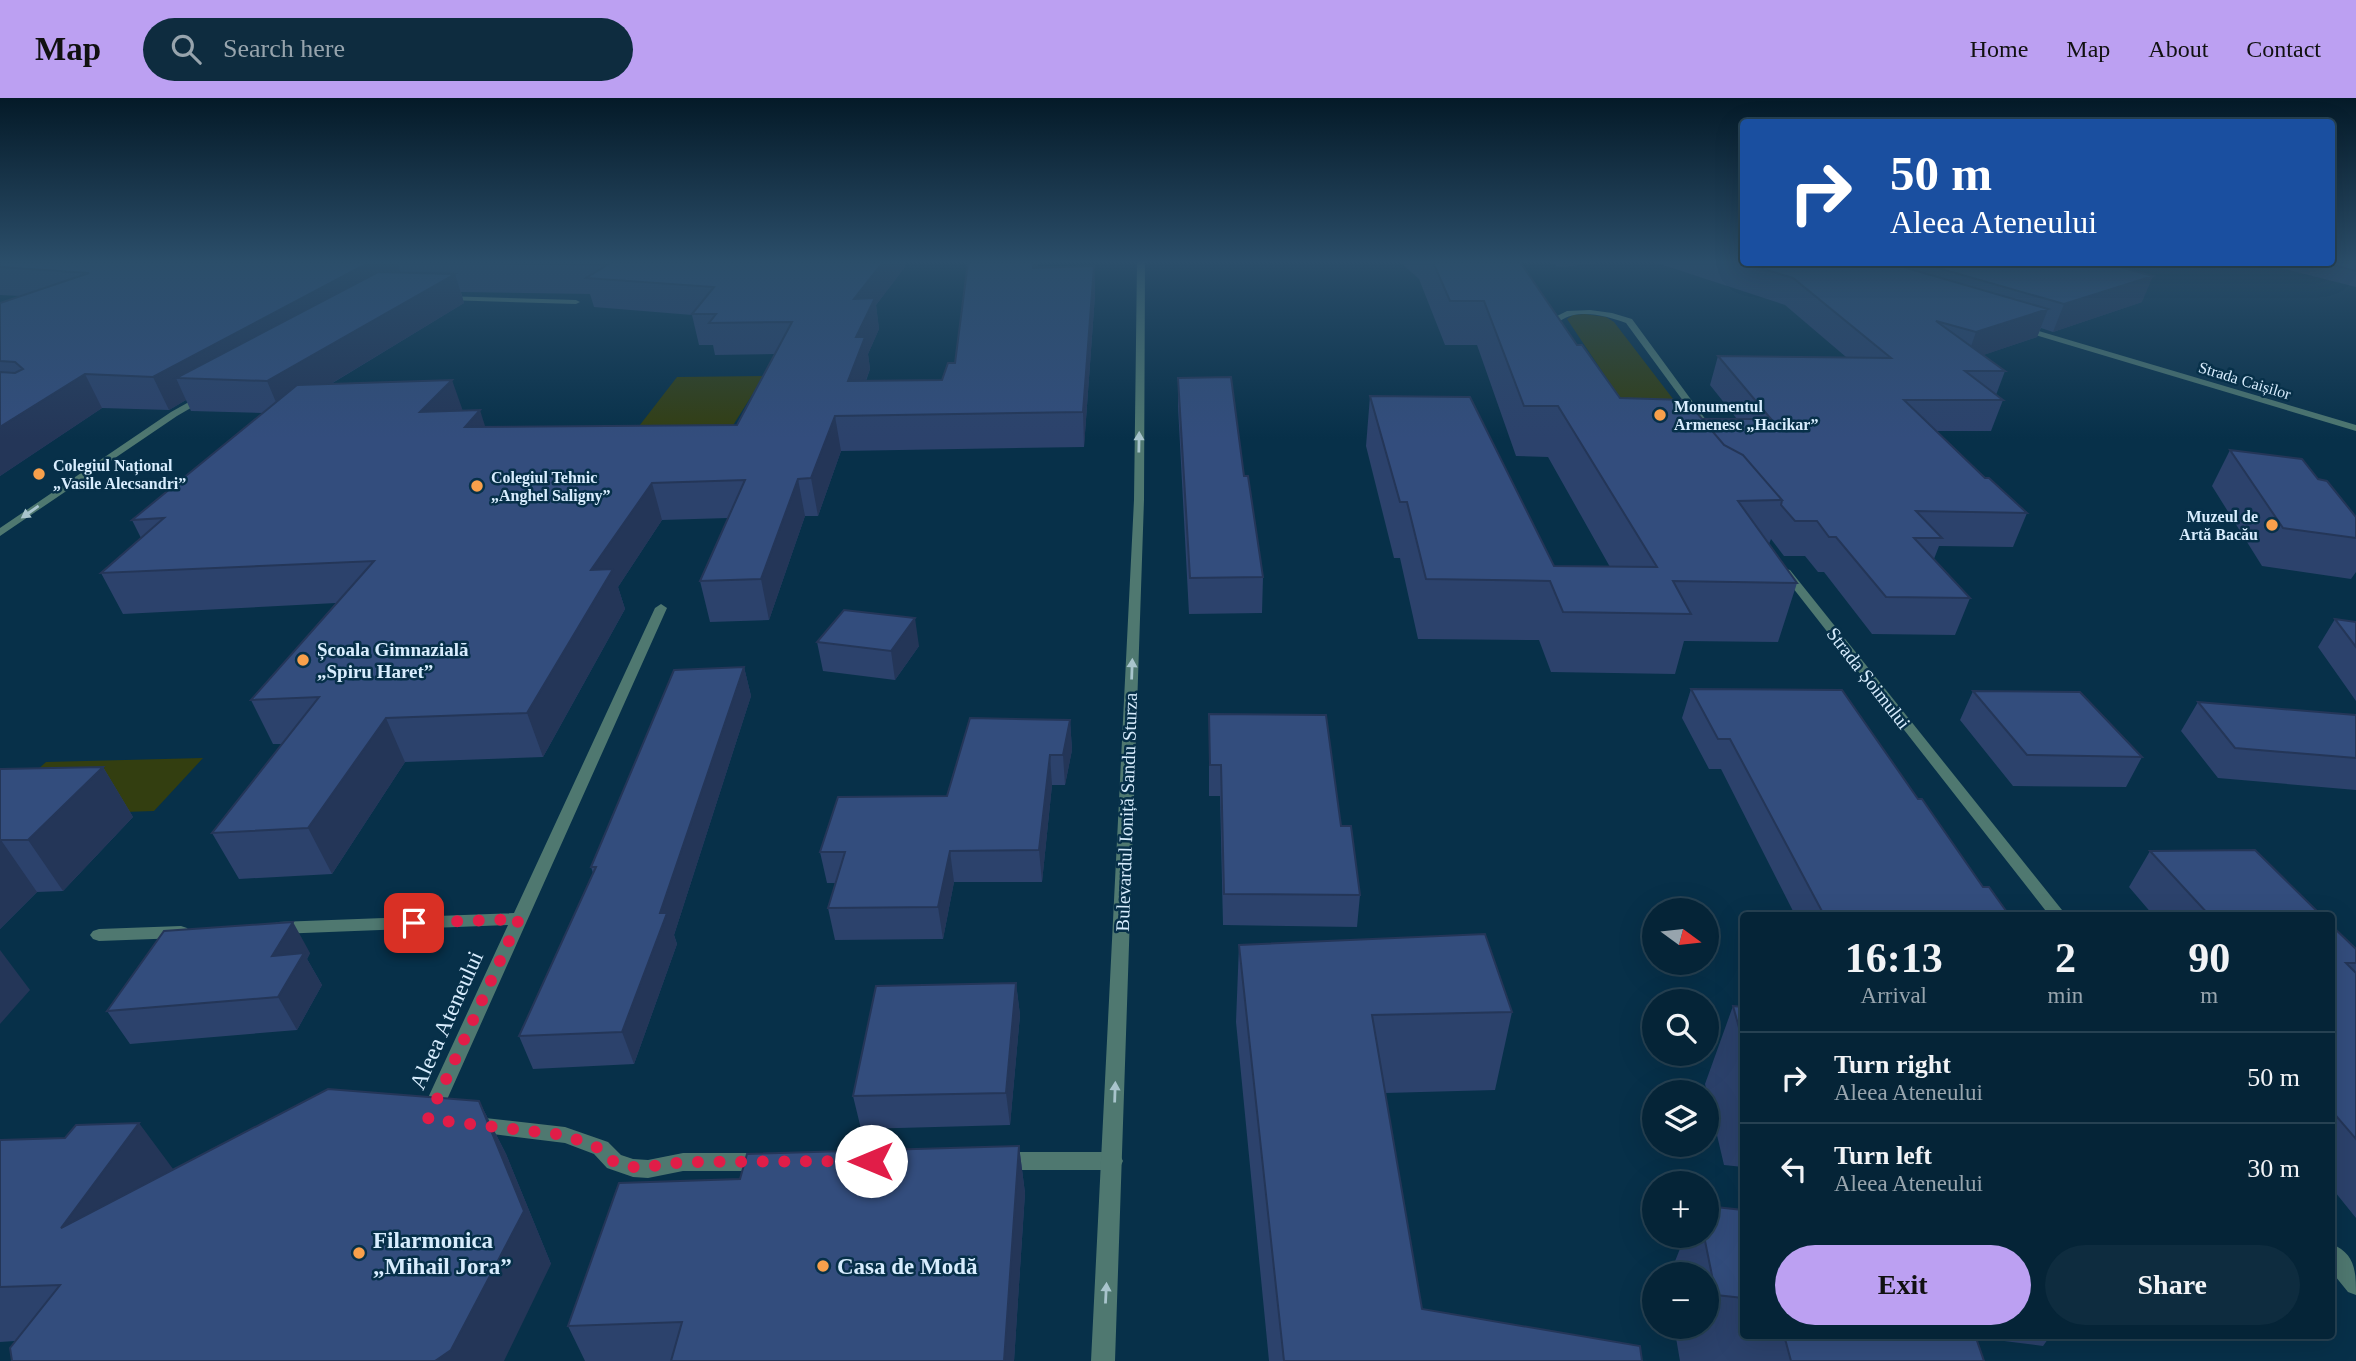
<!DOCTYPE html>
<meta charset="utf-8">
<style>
body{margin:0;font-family:"Times New Roman",serif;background:#0e2c3f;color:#f1f3f6;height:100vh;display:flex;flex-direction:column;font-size:26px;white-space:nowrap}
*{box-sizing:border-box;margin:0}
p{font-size:23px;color:#97a4ad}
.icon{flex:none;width:38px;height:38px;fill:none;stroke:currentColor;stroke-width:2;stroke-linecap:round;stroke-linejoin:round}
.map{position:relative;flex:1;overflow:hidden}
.drawer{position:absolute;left:1740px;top:814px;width:595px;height:427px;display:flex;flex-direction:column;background:#052437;border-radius:7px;box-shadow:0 7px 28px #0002,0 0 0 2px #264152}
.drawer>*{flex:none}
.guide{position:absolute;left:1740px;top:21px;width:595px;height:147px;border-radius:7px;box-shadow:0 7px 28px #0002,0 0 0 2px #264152;background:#1a4fa0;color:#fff;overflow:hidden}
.needle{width:46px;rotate:105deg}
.buttons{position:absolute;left:1642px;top:800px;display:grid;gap:14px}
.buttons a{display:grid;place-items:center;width:77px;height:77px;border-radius:50%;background:#052437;box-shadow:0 7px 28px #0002,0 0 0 2px #264152;font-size:35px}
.pin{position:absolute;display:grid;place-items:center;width:60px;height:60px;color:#fff;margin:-30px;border-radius:14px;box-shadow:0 4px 10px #0006}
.me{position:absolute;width:77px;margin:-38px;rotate:270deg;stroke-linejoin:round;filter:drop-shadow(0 0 5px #0008)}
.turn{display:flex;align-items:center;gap:24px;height:147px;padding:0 35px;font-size:32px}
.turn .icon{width:91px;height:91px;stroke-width:2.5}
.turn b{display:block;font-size:49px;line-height:60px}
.eta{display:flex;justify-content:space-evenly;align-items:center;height:119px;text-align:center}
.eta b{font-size:42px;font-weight:800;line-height:49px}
.action{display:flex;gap:14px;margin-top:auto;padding:14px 35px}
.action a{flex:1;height:80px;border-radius:42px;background:#bca0f2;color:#111;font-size:28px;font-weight:800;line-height:80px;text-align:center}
.action a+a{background:#0e2c3f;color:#f1f3f6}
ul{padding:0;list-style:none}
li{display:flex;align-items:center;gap:21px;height:91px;padding:0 35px;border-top:2px solid #264152}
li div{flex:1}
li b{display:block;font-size:26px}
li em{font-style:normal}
header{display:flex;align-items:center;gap:42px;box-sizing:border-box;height:98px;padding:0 35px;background:#bca0f2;color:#111}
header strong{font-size:33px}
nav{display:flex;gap:38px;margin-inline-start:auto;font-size:24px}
.search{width:490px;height:63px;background:#0e2c3f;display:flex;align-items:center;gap:18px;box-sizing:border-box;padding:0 24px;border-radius:38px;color:#97a4ad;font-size:26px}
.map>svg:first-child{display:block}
.green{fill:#333e10}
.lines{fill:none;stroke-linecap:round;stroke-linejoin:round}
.minor{fill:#4f7870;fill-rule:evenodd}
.tertiary{fill:#4f7870;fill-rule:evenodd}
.wall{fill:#2c426c;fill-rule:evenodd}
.shaded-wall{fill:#243658}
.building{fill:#334d7d;stroke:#243658;stroke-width:2}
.oneway{fill:#a8c4cc}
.route{stroke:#e11d48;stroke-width:12;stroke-dasharray:0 21.6}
.poi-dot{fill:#f8a04b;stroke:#073049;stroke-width:2.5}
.labels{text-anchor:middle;stroke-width:5;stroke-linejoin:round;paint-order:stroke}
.far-street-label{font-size:16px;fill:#d8edfe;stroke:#073049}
.far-poi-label{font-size:16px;font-weight:bold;fill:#d8edfe;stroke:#073049;text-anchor:start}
.poi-label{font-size:19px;font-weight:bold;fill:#d8edfe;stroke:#073049;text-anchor:start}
.street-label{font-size:19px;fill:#d8edfe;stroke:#073049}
.near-street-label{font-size:23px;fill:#d8edfe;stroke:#073049}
.near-poi-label{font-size:23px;font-weight:bold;fill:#d8edfe;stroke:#073049;text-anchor:start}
</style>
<header>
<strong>Map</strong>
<div class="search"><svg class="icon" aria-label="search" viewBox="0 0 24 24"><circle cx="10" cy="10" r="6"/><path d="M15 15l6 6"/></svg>Search here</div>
<nav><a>Home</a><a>Map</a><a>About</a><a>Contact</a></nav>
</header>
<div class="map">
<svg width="2356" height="1263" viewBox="0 0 2356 1263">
<rect width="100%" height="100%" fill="#073049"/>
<path class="green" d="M1585 216 1606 219 1614 224 1693 327H1638L1567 221 1573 217Z
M764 278 717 353 619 354 677 279Z
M203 660 154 713 0 718V706L46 664Z"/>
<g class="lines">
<path class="minor" d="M442 198 576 202 580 204 576 206 445 202 441 200Z
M1590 212 1612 215 1632 221 1706 322V326H1700L1626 225C1606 218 1579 210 1560 223L1567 236 1560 238 1553 220 1567 213Z
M2022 228 2356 327V333L2019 232V228Z
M1786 471 1790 472 2066 817H2049L1782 476 1780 474Z
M661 506 667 510 441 1015 438 1021 431 1023 424 1021 421 1015 508 827 278 836 272 834 270 830 272 826 278 824 514 815 655 510Z
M181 828 187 830 190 834 187 838 181 840 99 843 93 841 90 837 93 833 99 831Z
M476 1019 565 1029 608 1044 621 1057 633 1061 648 1062 683 1055H764L771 1058 774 1064 771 1070 764 1073H683L648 1080 633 1079 607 1070 594 1056 565 1045 469 1033 466 1027 469 1021Z
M1004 1054H1113L1120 1057 1123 1063 1120 1069 1113 1072H1004L997 1069 994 1063 997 1057Z
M2331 1146C2356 1155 2356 1175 2356 1197L2348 1194 2331 1173Z"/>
<path class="tertiary" d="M1137 164H1145L1144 402 1115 1263H1091L1134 402Z
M205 295 210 298 208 300 177 318 0 438V430L171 314Z"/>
</g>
<path class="wall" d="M0 164H905V169L876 207 879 231 868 256 870 271 866 283 942 282 955 265 968 164H1038V170L1094 168 1095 197 1084 349 841 353 818 418H805L769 522 710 524 700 483 728 420 662 422 618 489 625 511 543 659 405 664 332 776 239 781 212 735 283 646H273L251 602 336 505 123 516 101 475 141 440 132 422 263 315 191 313 186 302 169 312 102 310 0 378V205L20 198 0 197ZM461 194 590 196 594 209 692 217 699 247H713L715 257 775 256 737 327 485 329 463 313 331 286 464 205Z
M1400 164H1520L1577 247 1620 300 1702 321H1737L1710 287 1718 258 1846 259 1785 207 1654 164H2101L2142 204 2053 234 2041 230 2037 239 1983 257 2005 273 1996 297 2003 302 1991 333H1937L1985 380 2027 415 2013 449 1939 448 1934 461 1970 500 1955 537 1872 536 1824 474H1818L1805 458H1784L1771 441 1769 446 1797 485 1778 544 1684 543 1675 576 1551 574 1539 542 1418 541 1400 460H1394L1366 348 1370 298 1554 468 1610 469 1548 359 1516 358 1477 247H1445L1419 181Z
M1551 164H1604L1559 169Z
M2261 164H2356V189L2261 165Z
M1178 280 1244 378 1263 479 1262 515 1189 516 1178 309Z
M2230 352 2318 381 2356 419V474L2351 481 2262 468 2212 388Z
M2335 521 2356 524V603L2318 549Z
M817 544 919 548 895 582 823 573Z
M744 569 751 598 674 837 677 846 634 966 533 971 519 938 593 775 591 769Z
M1691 591 1918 701 1983 789 2009 817H1795L1721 671H1709L1682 620Z
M1973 593 2142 659 2126 689 2013 688 1960 622Z
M2198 604 2356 617V692L2218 680 2181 633Z
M1209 616 1341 728 1360 797 1357 829 1223 827 1220 698H1209Z
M1070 622 1072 652 1065 687H1052L1042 784H954L943 841 835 842 828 810 835 785H827L820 754 947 698Z
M103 669 133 719 63 793 37 794 0 831V671Z
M2150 753 2321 817H2153L2129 789Z
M2331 827 2356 851V1120L2331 1089Z
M1239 847 1512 914 1495 992 1385 995 1422 1211 1642 1263H1269L1236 924Z
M310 855 307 861 322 887 297 932 130 946 107 913Z
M1016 885 1020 917 1010 1027 861 1031 853 998Z
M1733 908 1743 909V1069L1724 1067 1705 986Z
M479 1003 506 1056 551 1166 15 1243 0 1244V1042L173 1072Z
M1019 1048 1025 1095 1014 1263H585L568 1228 740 1081Z
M1743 1112V1237H2051L2043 1248 1980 1240 1977 1245 1984 1263H1680L1674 1228H1706V1176H1670L1685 1138H1706Z"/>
<path class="shaded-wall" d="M370 164H447H397L403 183 176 280 186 302 169 312 153 279Z
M883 164H905V169L876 207 879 231 868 256 870 271 853 316 848 283 856 239 854 201Z
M1034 164H1038V173L1033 170Z
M1560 164H1604L1559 169Z
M1094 168 1095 197 1084 349 1083 314Z
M455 176 464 205 281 316 267 283Z
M2153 178 2142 204 2053 234 2064 206Z
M2048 211 2037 239 1966 263 1976 234Z
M85 276 102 310 0 378V329Z
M452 282 464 316 420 314Z
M480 312 491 347 465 329Z
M835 318 841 353 818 418 811 380Z
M798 381 805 418 769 522 761 481Z
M652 385 662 422 618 489 625 511 543 659 527 615 591 472Z
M915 520 919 548 895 582 891 553Z
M744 569 751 598 674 837 677 846 634 966 622 934 660 815Z
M386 620 405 664 332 776 308 730Z
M1070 622 1072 652 1065 687 1063 657Z
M1050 657 1052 687 1042 784 1039 752Z
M103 669 133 719 63 793 28 742Z
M1 742 37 794 0 831V743Z
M950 753 954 784 943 841 938 809Z
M293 824 310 855 307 861 322 887 297 932 278 899 272 858Z
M0 852 30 892 0 926Z
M1016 885 1020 917 1010 1027 1006 995Z
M479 1003 506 1056 551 1166 504 1263H435Z
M139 1025 179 1079 61 1130Z
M1019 1048 1025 1095 1014 1263H1004Z"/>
<path class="building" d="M0 164H370L153 279 85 276 0 329V274L15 275 23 271 15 264 0 263V205L89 175 0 169Z
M397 164H883L854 201 875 200 856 239H865L848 283 942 282 948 265H955L968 164H1034L1033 170 1094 168 1083 314 835 318 811 380 798 381 761 481 700 483 745 382 652 385 591 472 613 471 527 615 386 620 308 730 212 735 319 599 251 602 374 463 101 475 164 420 132 422 297 287 452 282 420 314 480 312 465 329 737 327 792 224 709 225 716 216H692L714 189 586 180 607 167Z
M1433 164H1520L1577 247H1582L1620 300 1686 302 1724 347 1743 357 1782 402 1738 403 1797 485 1673 483 1691 516 1563 514 1550 483 1426 481 1407 404H1400L1370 298 1470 299 1554 468 1657 469 1558 308H1524L1484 203H1450Z
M1740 164H1886L2048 211 1976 234 1936 223 2005 273H1965L2003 302H1904L1985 380H1989L2027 415 1916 413 1942 440H1914L1970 500 1886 499 1836 439H1829L1817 423H1795L1781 407 1782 402 1743 357 1724 347 1702 321H1771L1718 258 1891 260 1793 180Z
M1917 164H2101L2153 178 2064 206Z
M2322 164H2356V173Z
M378 174 455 176 267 283 176 280Z
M1231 279 1244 378H1248L1263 479 1190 480 1178 280Z
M2230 352 2302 361 2318 381 2327 383 2356 419V440L2283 430Z
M844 512 915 520 891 553 817 544Z
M2335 521 2356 524V549Z
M744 569 660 815H667L622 934 519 938 596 769H591L674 572Z
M1691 591 1842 592 1918 701H1922L1983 789H1989L2009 817H1824L1730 641H1718Z
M1973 593 2080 594 2142 659 2027 657Z
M2198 604 2356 617V660L2235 650Z
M1209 616 1326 617 1341 728H1351L1360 797 1224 796 1221 667H1210Z
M970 620 1070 622 1063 657H1050L1039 752 950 753 938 809 828 810 845 754H820L838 699 947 698Z
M103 669 28 742H1L0 743V671Z
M2255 752 2321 817H2209L2150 753Z
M293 824 272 858 304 855 278 899 107 913 164 833Z
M2331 827 2356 851V865H2346L2356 875V1041L2331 1012Z
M1485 836 1512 914 1372 917 1422 1211 1640 1248 1642 1263H1284L1239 847Z
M1016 885 1006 995 853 998 876 888Z
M1733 908 1743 909V944Z
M328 991 479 1003 524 1113 451 1252 435 1263H12L10 1250 60 1187 0 1189V1042L65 1040 76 1027 139 1025 61 1130Z
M1019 1048 1004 1263H671L682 1224 568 1228 619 1085 740 1081 747 1056Z
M1706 1108 1743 1112V1200L1716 1197 1704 1138H1706Z
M1784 1237H1975L1984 1263H1791Z"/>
<defs><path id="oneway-solid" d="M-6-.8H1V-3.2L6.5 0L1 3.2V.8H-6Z" transform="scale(1.75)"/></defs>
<g class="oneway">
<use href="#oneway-solid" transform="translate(1139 344) rotate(-89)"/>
<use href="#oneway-solid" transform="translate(30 414) rotate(145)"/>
<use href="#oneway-solid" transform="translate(1132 571) rotate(-88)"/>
<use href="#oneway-solid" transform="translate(1115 994) rotate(-88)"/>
<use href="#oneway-solid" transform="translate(1106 1195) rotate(-87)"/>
</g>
<linearGradient id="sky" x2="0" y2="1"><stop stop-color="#041a28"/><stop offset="0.48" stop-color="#2b4e6a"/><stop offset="1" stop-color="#2b4e6a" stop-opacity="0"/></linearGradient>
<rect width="2356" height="341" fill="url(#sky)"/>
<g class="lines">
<path class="route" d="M414 825 519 821 428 1021 565 1037 601 1051 614 1064 638 1070 683 1064 871 1063"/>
</g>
<g class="poi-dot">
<circle cx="1660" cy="317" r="7"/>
<circle cx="39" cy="376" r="7"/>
<circle cx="477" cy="388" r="7"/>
<circle cx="2272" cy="427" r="7"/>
<circle cx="303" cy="562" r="7"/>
<circle cx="359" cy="1155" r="7"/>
<circle cx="823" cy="1168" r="7"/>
</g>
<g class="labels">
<g class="far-street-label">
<text transform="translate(2245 282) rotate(17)" y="6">Strada Caișilor</text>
</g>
<g class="far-poi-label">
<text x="1674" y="314">Monumentul<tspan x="1674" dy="18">Armenesc „Hacikar”</tspan></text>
<text x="53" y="373">Colegiul Național<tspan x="53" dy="18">„Vasile Alecsandri”</tspan></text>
<text x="491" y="385">Colegiul Tehnic<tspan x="491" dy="18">„Anghel Saligny”</tspan></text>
<text x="2258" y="424" text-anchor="end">Muzeul de<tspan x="2258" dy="18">Artă Bacău</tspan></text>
</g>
<g class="poi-label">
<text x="317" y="558">Școala Gimnazială<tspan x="317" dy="22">„Spiru Haret”</tspan></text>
</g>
<g class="street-label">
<text transform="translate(1869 580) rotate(52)" y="7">Strada Șoimului</text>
<text transform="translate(1126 714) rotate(-88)" y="7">Bulevardul Ioniță Sandu Sturza</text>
</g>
<g class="near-street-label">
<text transform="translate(446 922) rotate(-66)" y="8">Aleea Ateneului</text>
</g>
<g class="near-poi-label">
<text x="373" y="1150">Filarmonica<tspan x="373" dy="26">„Mihail Jora”</tspan></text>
<text x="837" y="1176">Casa de Modă</text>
</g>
</g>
</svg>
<div class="buttons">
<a><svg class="needle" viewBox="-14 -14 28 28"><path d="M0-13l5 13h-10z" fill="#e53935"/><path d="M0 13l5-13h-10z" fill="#97a4ad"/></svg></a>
<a><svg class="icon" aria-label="search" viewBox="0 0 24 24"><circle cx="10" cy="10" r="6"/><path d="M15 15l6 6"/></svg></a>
<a><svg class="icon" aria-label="layers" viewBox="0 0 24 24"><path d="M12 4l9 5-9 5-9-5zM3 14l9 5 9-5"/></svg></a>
<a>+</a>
<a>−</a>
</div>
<div class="pin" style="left:414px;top:825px;background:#d93025"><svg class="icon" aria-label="arrive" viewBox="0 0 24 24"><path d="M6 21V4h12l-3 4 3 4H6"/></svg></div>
<svg class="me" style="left:871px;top:1063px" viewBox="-20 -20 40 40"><circle r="19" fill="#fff"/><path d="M0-13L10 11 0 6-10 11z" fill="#e11d48"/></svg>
<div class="guide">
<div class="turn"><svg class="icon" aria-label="right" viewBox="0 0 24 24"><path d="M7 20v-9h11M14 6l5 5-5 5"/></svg><div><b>50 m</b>Aleea Ateneului</div></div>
</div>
<section class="drawer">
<div class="eta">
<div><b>16:13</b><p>Arrival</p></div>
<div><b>2</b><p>min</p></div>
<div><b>90</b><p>m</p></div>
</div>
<ul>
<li><svg class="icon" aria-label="right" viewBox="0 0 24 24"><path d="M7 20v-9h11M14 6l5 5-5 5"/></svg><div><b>Turn right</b><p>Aleea Ateneului</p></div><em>50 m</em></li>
<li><svg class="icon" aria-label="left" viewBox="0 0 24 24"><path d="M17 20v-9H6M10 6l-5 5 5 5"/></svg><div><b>Turn left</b><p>Aleea Ateneului</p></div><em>30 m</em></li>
</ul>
<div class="action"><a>Exit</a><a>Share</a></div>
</section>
</div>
